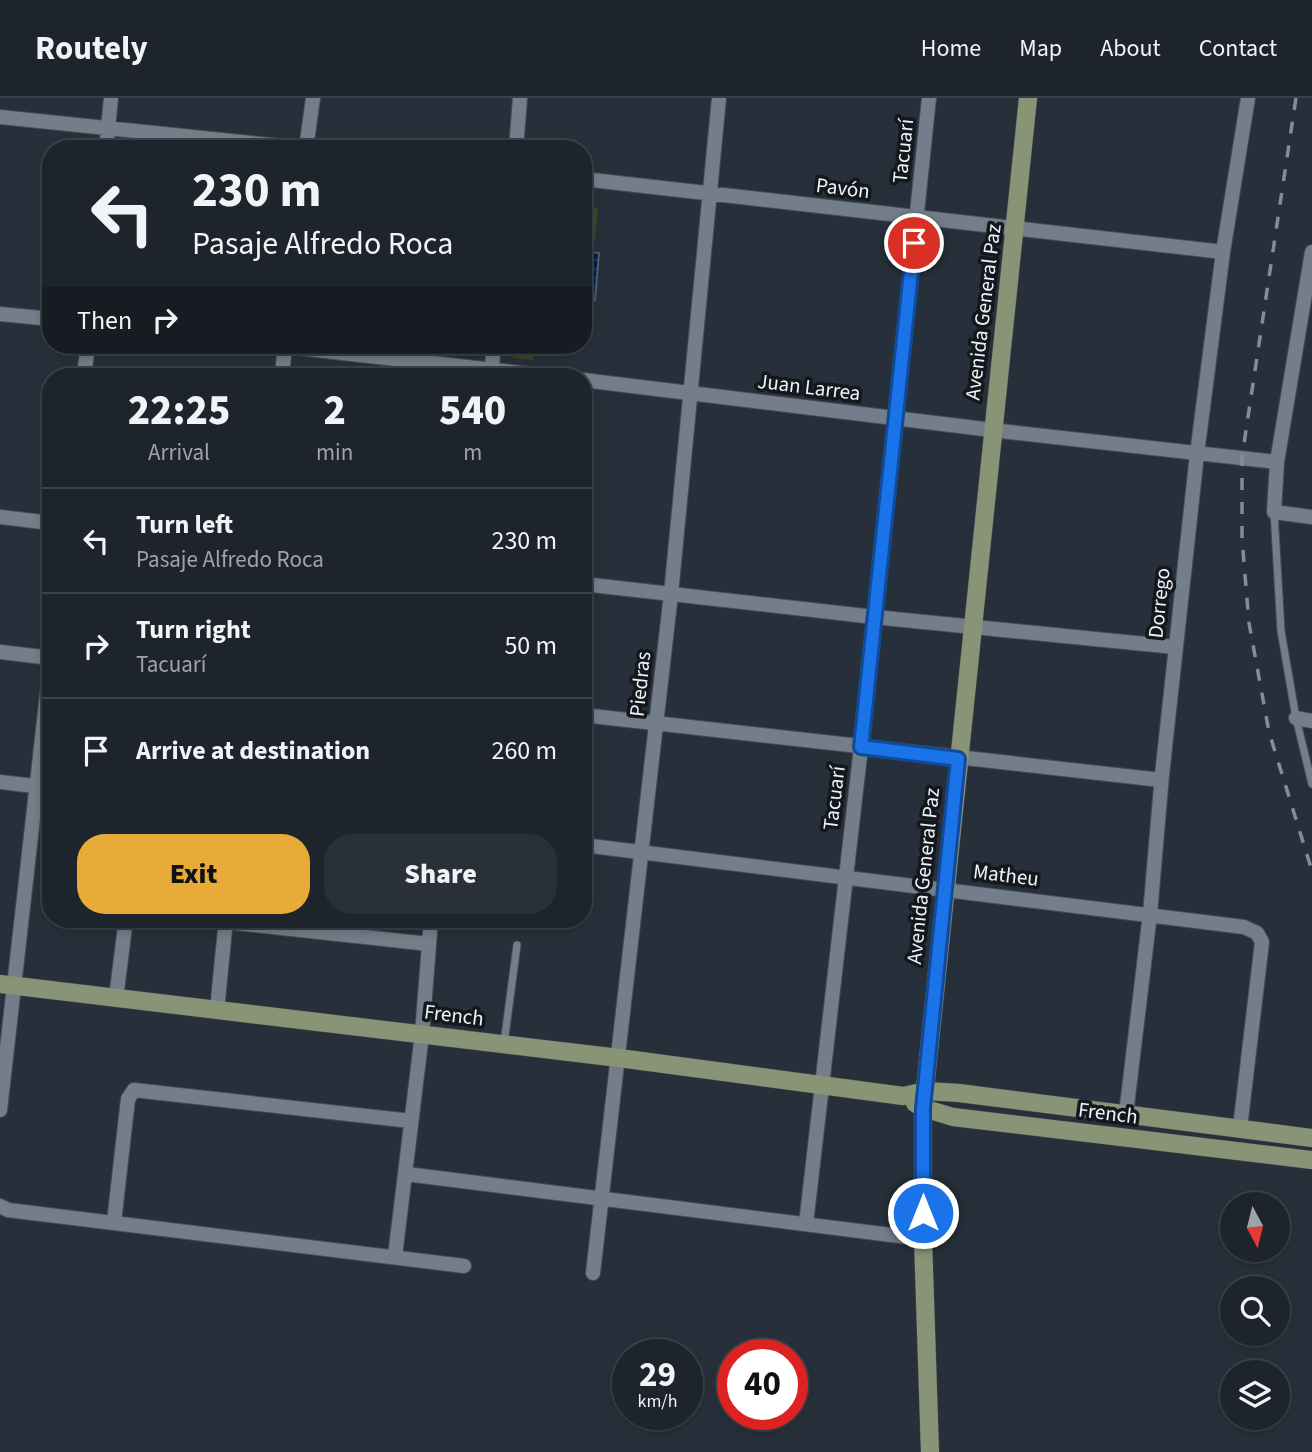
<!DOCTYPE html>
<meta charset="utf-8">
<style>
body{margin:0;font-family:"Source Sans 3",sans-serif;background:#2a3038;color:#f1f3f6;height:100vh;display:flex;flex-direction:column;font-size:26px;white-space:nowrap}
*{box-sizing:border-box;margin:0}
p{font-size:23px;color:#a0a4a9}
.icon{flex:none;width:38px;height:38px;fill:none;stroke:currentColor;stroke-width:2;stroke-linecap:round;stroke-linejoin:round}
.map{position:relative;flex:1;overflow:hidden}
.details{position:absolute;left:42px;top:270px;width:550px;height:560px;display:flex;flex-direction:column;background:#1d242c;border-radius:28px;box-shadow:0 4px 10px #0003,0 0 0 2px #3b4148}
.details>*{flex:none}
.top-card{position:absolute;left:42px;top:42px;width:550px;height:214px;border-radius:28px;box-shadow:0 4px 10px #0003,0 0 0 2px #3b4148;background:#1d242c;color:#f1f3f6;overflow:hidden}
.needle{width:46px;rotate:173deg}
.fabs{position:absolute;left:1220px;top:1094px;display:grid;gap:14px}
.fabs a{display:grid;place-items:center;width:70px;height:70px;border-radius:50%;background:#1d242c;box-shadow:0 4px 10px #0003,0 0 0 2px #3b4148;font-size:35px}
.speed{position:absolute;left:612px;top:1241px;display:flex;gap:14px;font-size:35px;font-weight:700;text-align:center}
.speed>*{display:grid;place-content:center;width:91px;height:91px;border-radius:50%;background:#1d242c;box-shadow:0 4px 10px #0003,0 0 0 2px #3b4148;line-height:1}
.speed small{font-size:18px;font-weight:400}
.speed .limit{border:10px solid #d22;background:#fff;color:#111}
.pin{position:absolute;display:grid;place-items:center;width:60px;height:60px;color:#fff;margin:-30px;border:4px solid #fff;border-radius:50%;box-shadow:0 2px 7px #0007}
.me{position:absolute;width:77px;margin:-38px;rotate:0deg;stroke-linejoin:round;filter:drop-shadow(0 0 5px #0008)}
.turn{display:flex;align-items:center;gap:24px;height:147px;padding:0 35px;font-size:32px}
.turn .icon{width:91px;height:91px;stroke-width:2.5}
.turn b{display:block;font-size:49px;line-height:60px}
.then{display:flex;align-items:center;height:66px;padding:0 35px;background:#0003;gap:14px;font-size:26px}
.eta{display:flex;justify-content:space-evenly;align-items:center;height:119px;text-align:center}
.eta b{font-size:42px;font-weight:800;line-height:49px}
.action{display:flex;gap:14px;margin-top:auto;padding:14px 35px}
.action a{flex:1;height:80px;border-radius:28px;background:#e9ab38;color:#111;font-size:28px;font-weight:800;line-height:80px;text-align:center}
.action a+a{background:#2a3038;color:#f1f3f6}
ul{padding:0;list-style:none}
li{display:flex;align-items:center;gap:21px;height:105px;padding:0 35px;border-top:2px solid #3b4148}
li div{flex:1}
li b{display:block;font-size:26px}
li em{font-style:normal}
header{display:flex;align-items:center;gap:42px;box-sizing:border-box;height:98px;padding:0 35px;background:#1d242c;border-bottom:2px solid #3b4148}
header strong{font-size:33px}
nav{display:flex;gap:38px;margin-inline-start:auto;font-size:24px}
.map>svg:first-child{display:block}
.pitch{fill:#3d4726}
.water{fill:url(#water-rules);stroke:#475f76;stroke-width:2}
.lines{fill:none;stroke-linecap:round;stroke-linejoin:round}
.lane-casing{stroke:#454d55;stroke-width:9}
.street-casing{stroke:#454d55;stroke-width:16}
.secondary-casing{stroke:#454d55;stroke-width:19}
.lane{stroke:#737e8a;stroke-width:7}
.street{stroke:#737e8a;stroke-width:14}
.secondary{stroke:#899476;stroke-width:18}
.rail{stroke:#848c94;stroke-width:3.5;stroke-dasharray:12 12;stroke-linecap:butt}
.route-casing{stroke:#114b97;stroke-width:18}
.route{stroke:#1a73e8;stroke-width:12}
.labels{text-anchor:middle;stroke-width:7;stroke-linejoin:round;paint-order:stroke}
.street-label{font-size:21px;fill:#edf3fa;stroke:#14181c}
</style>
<header>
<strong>Routely</strong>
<nav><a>Home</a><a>Map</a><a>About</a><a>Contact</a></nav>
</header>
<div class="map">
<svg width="1312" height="1354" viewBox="0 0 1312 1354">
<defs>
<pattern id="water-rules" width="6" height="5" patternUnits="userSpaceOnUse" patternTransform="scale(1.75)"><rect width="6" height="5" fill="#001f3e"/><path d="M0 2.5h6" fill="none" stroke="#26405b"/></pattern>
</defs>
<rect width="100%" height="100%" fill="#27303a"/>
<path class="pitch" d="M583 109 598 110 595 141 583 140Z
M514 247H534L533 262 513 260Z"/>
<path class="water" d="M583 153 599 155 595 202 583 200Z"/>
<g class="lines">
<g class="lane-casing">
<path id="lane" d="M1274 414 1281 533 1296 620 1312 686
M504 945 517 847"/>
</g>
<g class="street-casing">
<path id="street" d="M0 19 310 51
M106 51 111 0
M306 51 313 0
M516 51 520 0
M583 81 1223 154
M1312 154 1277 364 1274 414 1312 419
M0 216 51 221
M271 247 548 278
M84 278 88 247
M282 278 285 247
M491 278 494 247
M583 282 992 332 1277 364
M0 419 51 425
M583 486 874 519 1175 549
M0 554 51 560
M583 617 1161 682
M1296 620 1312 623
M0 684 51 690
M583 747 1244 829 1257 835 1262 844 1240 1030
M226 824 429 846
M116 900 126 821
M217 912 226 821
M0 1012 51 561
M1126 1016 1150 816 1162 677 1197 356 1223 154 1248 0
M406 1076 923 1141
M0 1108 8 1112 464 1168
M114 1124 128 1001 134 992 411 1023
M806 1126 861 649 929 0
M395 1158 422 936 431 821
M593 1175 671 496 719 0"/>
</g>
<g class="secondary-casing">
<path id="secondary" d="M0 886 619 960 903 998 926 993 959 995 1312 1040
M915 1005 923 1010 953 1019 1312 1062
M930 1354 923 1141V1010L1028 0"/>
</g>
<use href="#lane" class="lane"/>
<use href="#street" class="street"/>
<use href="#secondary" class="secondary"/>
<path class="rail" d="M1296 0 1242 359V441L1249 525 1269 634 1312 773"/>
</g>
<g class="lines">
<g class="route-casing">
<path id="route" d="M914 145 861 649 958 661 923 1010V1115"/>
</g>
<use href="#route" class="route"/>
</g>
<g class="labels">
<g class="street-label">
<text transform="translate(903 53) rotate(-84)" y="7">Tacuarí</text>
<text transform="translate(843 90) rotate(7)" y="7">Pavón</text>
<text transform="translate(983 214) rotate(-83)" y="7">Avenida General Paz</text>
<text transform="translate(809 289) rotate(7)" y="7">Juan Larrea</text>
<text transform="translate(1159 505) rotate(-84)" y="7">Dorrego</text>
<text transform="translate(640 586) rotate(-84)" y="7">Piedras</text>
<text transform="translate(834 700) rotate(-83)" y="7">Tacuarí</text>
<text transform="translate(1006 777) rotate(7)" y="7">Matheu</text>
<text transform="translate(923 778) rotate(-84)" y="7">Avenida General Paz</text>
<text transform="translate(454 917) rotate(7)" y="7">French</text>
<text transform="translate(1108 1015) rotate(7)" y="7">French</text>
</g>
</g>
</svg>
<div class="fabs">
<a><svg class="needle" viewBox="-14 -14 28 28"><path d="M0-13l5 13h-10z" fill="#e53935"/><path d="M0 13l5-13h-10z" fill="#a0a4a9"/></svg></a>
<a><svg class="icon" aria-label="search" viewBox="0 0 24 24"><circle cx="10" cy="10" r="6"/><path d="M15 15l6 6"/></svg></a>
<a><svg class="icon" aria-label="layers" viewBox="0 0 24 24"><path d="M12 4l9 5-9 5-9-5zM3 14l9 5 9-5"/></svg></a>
</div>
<div class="speed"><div>29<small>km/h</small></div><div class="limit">40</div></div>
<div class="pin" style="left:914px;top:145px;background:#d93025"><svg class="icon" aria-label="arrive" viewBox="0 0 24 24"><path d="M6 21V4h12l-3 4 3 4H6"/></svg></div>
<svg class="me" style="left:923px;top:1115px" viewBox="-20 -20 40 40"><circle r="17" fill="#1a73e8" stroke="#fff" stroke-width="3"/><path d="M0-11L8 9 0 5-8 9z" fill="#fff"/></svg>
<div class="top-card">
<div class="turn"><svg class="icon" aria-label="left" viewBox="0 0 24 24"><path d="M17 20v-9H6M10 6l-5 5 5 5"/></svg><div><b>230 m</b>Pasaje Alfredo Roca</div></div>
<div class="then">Then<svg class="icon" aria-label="right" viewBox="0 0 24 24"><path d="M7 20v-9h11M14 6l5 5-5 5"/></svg></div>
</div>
<section class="details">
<div class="eta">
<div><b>22:25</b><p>Arrival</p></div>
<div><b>2</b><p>min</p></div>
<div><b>540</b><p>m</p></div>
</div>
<ul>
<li><svg class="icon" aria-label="left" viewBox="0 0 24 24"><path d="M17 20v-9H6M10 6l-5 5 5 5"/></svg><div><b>Turn left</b><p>Pasaje Alfredo Roca</p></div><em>230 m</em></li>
<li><svg class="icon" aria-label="right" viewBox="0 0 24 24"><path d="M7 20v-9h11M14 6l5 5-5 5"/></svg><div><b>Turn right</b><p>Tacuarí</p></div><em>50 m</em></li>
<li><svg class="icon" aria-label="arrive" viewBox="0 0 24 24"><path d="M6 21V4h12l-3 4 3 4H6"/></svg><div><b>Arrive at destination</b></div><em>260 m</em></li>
</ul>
<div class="action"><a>Exit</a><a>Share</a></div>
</section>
</div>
